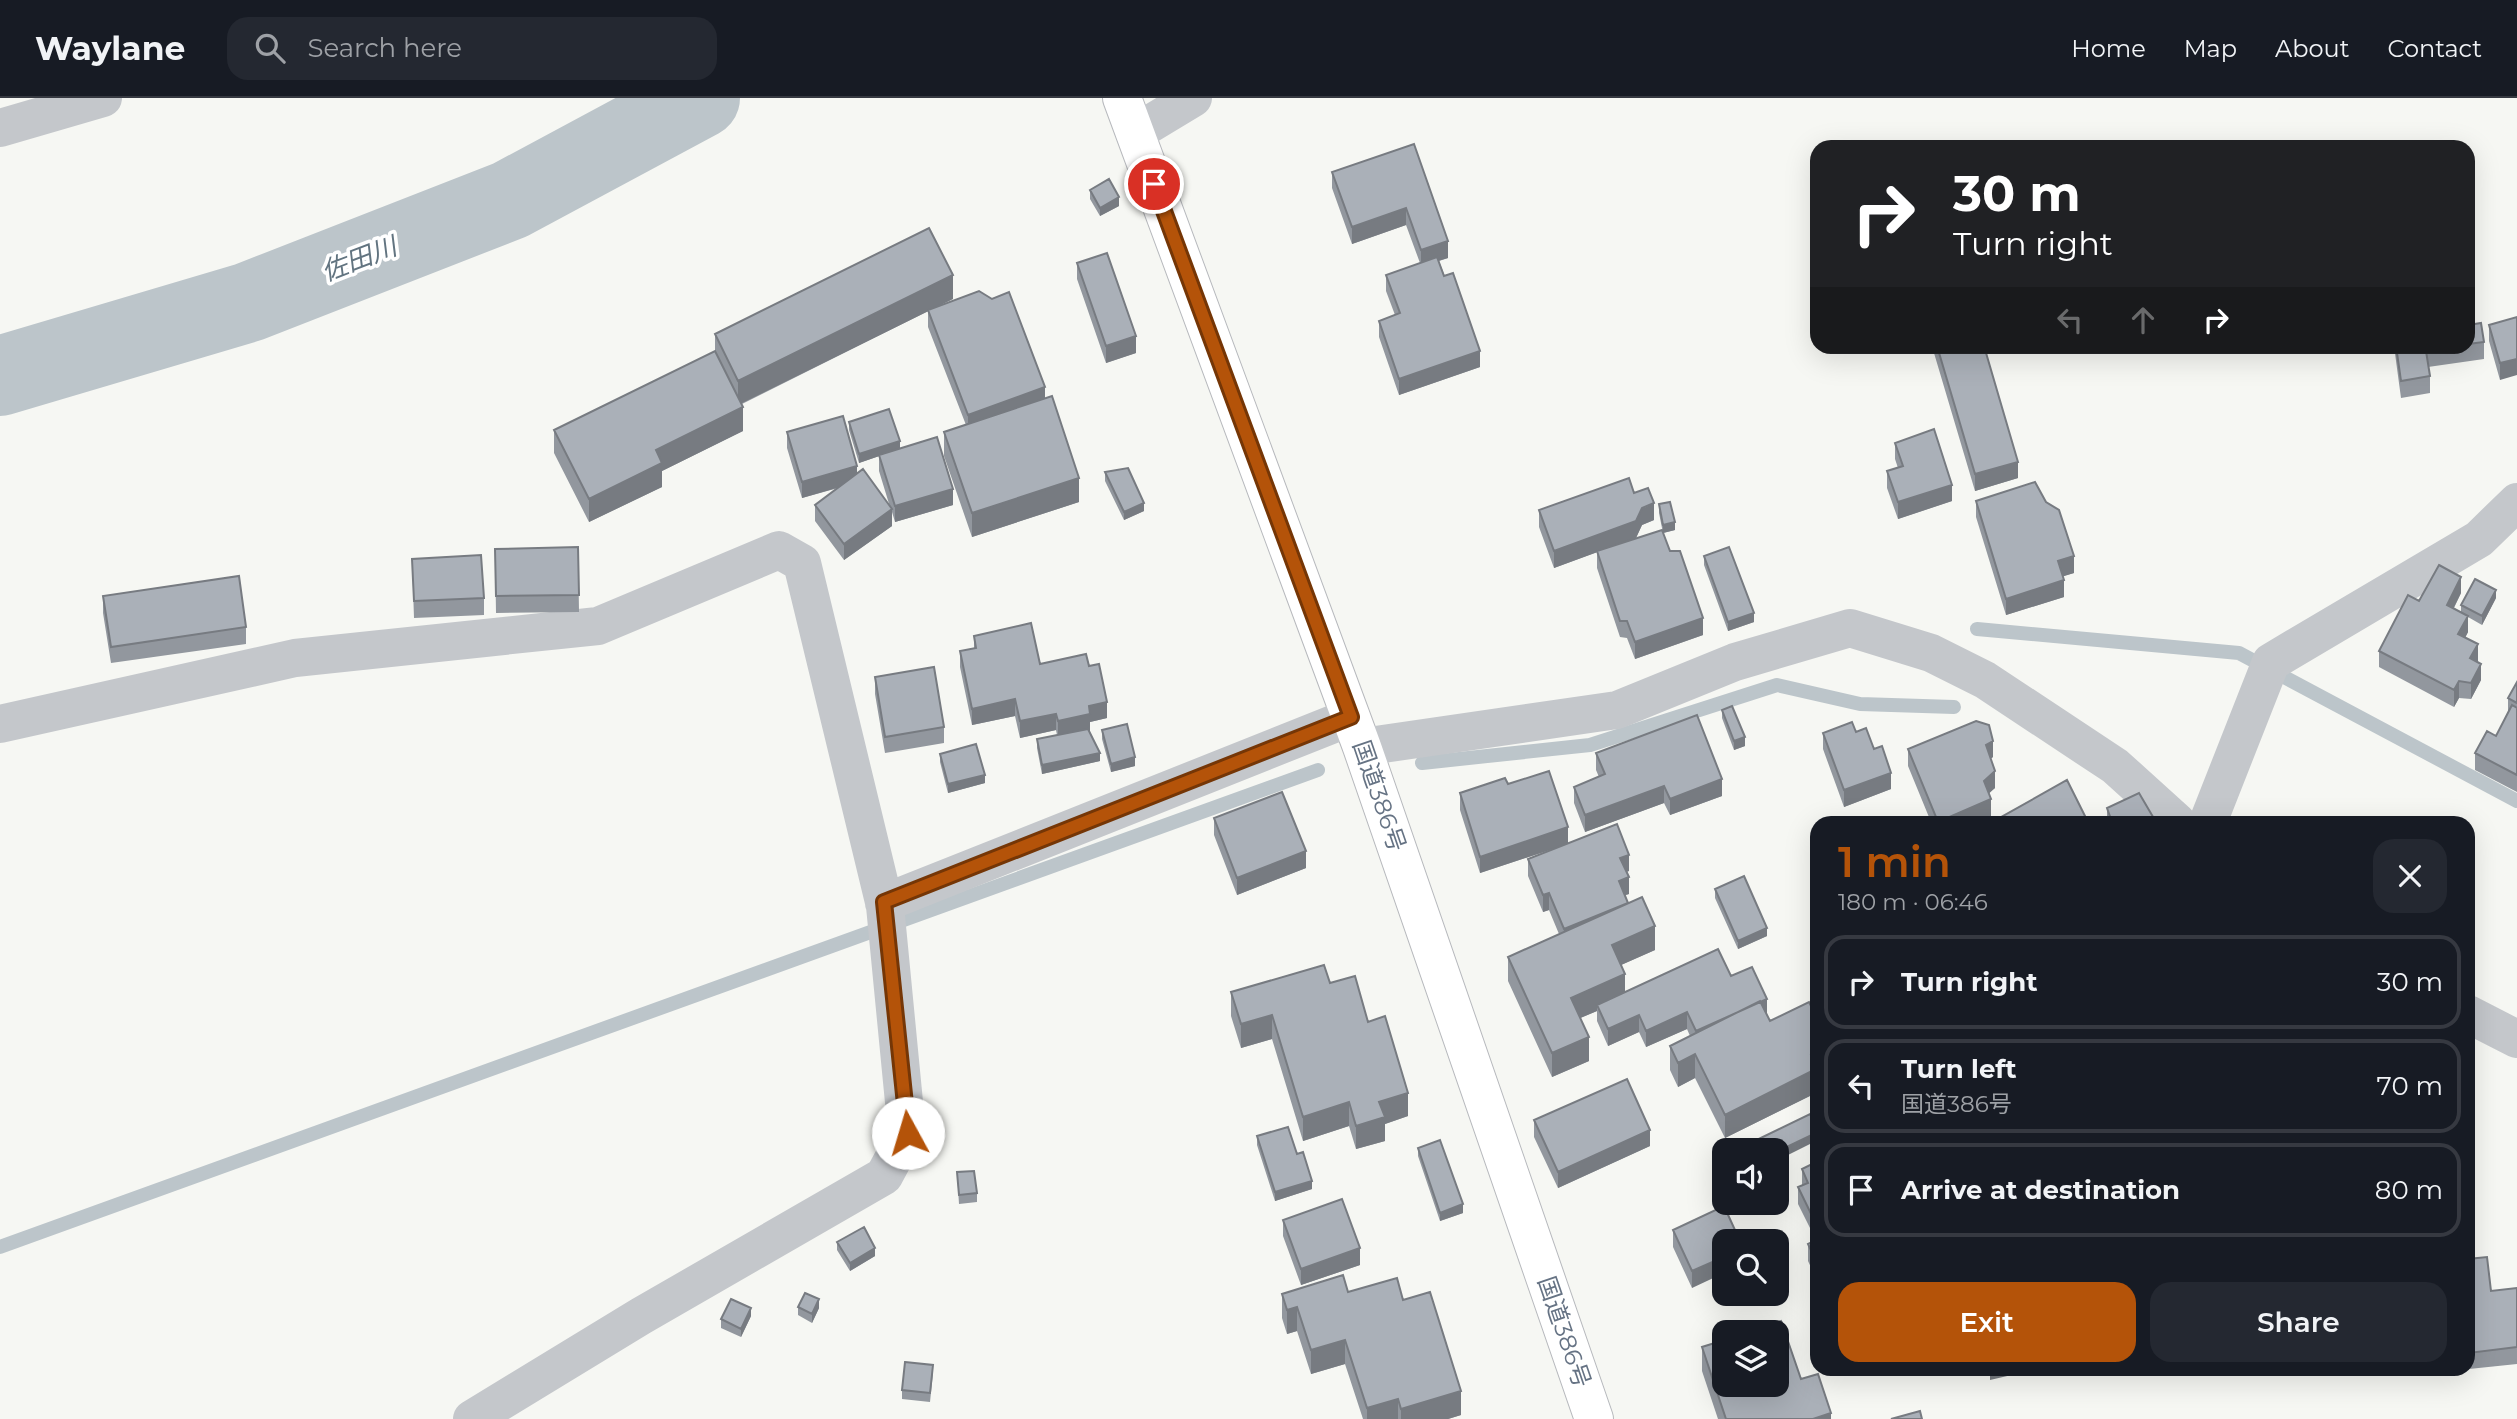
<!DOCTYPE html>
<meta charset="utf-8">
<style>
body{margin:0;font-family:Montserrat,"Noto Sans JP",sans-serif;background:#242831;color:#f1f3f6;height:100vh;display:flex;flex-direction:column;font-size:26px;white-space:nowrap}
*{box-sizing:border-box;margin:0}
p{font-size:23px;color:#9ea1a6}
.icon{flex:none;width:38px;height:38px;fill:none;stroke:currentColor;stroke-width:2;stroke-linecap:round;stroke-linejoin:round}
.map{position:relative;flex:1;overflow:hidden}
.panel{position:absolute;left:1810px;top:718px;width:665px;height:560px;display:flex;flex-direction:column;background:#171b24;border-radius:21px;box-shadow:0 7px 28px #0002}
.panel>*{flex:none}
.hud{position:absolute;left:1810px;top:42px;width:665px;height:214px;border-radius:21px;box-shadow:0 7px 28px #0002;background:#202124;color:#fff;overflow:hidden}
.controls{position:absolute;left:1712px;top:1040px;display:grid;gap:14px}
.controls a{display:grid;place-items:center;width:77px;height:77px;border-radius:14px;background:#171b24;box-shadow:0 7px 28px #0002;font-size:35px}
.pin{position:absolute;display:grid;place-items:center;width:60px;height:60px;color:#fff;margin:-30px;border:4px solid #fff;border-radius:50%;box-shadow:0 2px 7px #0007}
.me{position:absolute;width:77px;margin:-38px;rotate:354deg;stroke-linejoin:round;filter:drop-shadow(0 0 5px #0008)}
.turn{display:flex;align-items:center;gap:24px;height:147px;padding:0 28px;font-size:32px}
.turn .icon{width:91px;height:91px;stroke-width:2.5}
.turn b{display:block;font-size:49px;line-height:60px}
.lanes{display:flex;align-items:center;height:66px;padding:0 28px;background:#0003;justify-content:center;gap:35px;direction:ltr}
.lanes .off{opacity:.35}
.round{display:grid;place-items:center;flex:none;width:74px;height:74px;border-radius:21px;background:#242831}
.headline{display:flex;align-items:center;justify-content:space-between;height:119px;padding:0 28px}
h1{font-size:42px;font-weight:600;line-height:52px;color:#b45309}
.cta{display:flex;gap:14px;margin-top:auto;padding:14px 28px}
.cta a{flex:1;height:80px;border-radius:21px;background:#b45309;color:#fff;font-size:28px;font-weight:600;line-height:80px;text-align:center}
.cta a+a{background:#242831;color:#f1f3f6}
ul{padding:0;list-style:none}
li{display:flex;align-items:center;gap:21px;height:94px;margin:0 14px 10px;padding:0 14px;border:4px solid #363941;border-radius:21px}
li div{flex:1}
li b{display:block;font-size:26px}
li em{font-style:normal}
header{display:flex;align-items:center;gap:42px;box-sizing:border-box;height:98px;padding:0 35px;background:#171b24;border-bottom:2px solid #363941}
header strong{font-size:33px}
nav{display:flex;gap:38px;margin-inline-start:auto;font-size:24px}
.search{width:490px;height:63px;background:#242831;display:flex;align-items:center;gap:18px;box-sizing:border-box;padding:0 24px;border-radius:21px;color:#9ea1a6;font-size:26px}
.map>svg:first-child{display:block}
.lines{fill:none;stroke-linecap:round;stroke-linejoin:round}
.stream{stroke:#bcc5ca;stroke-width:14}
.river{stroke:#bcc5ca;stroke-width:80}
.trunk-casing{stroke:#b7b9bd;stroke-width:40}
.minor{stroke:#c4c7cb;stroke-width:38}
.tertiary{stroke:#c4c7cb;stroke-width:38}
.trunk{stroke:#fff;stroke-width:38}
.wall{fill:#92979e}
.shaded-wall{fill:#777b81}
.building{fill:#aab0b8;stroke:#777b81;stroke-width:2}
.route-casing{stroke:#753606;stroke-width:18}
.route{stroke:#b45309;stroke-width:12}
.labels{text-anchor:middle;stroke-width:7;stroke-linejoin:round;paint-order:stroke}
.street-label{font-size:24px;fill:#667384;stroke:#fff}
.water-label{font-size:26px;font-style:italic;fill:#627480;stroke:#fff}
</style>
<header>
<strong>Waylane</strong>
<div class="search"><svg class="icon" aria-label="search" viewBox="0 0 24 24"><circle cx="10" cy="10" r="6"/><path d="M15 15l6 6"/></svg>Search here</div>
<nav><a>Home</a><a>Map</a><a>About</a><a>Contact</a></nav>
</header>
<div class="map">
<svg width="2517" height="1321" viewBox="0 0 2517 1321">
<rect width="100%" height="100%" fill="#f6f7f3"/>
<g class="lines">
<path class="stream" d="M1977 531 2239 555 2517 703
M1422 665 1590 647 1777 587 1860 606 1954 609
M0 1149 1318 672"/>
<path class="river" d="M0 278 249 204 510 102 700 0"/>
<g class="trunk-casing">
<path id="trunk" d="M1122 0 1362 649 1594 1321"/>
</g>
<path class="minor" d="M1135 35 1193 0
M0 626 295 560 598 528 779 452 802 465 885 808 907 1035 884 1078 641 1218 472 1321
M1362 649 1617 612 1735 564 1850 530 1931 555 1985 582 2115 668 2177 724
M2208 724 2271 564 2479 441 2517 404
M884 805 1351 619
M2468 916 2517 941"/>
<path class="tertiary" d="M0 30 103 0"/>
<use href="#trunk" class="trunk"/>
</g>
<path class="wall" d="M1414 46 1448 160 1439 163 1480 269 1399 297 1379 239V223L1395 217 1386 193V177L1420 165 1406 127 1352 146 1332 90V74Z
M1090 92 1119 108 1100 118 1090 101Z
M1077 165 1136 255 1106 265 1077 181Z
M953 201 935 209 1045 300 1079 404 972 439 944 358V334L966 327 928 229V213L742 306 743 333 662 373V389L589 424 554 355V332L715 253V236Z
M2517 219 2500 282 2489 243V227Z
M2468 227 2484 244V261L2428 269 2430 278V295L2401 300 2394 248H2468Z
M1934 248H1984L2018 380 1975 393 1934 255Z
M849 324 900 350 953 407 895 424 892 414V428L844 462 815 423V407L838 390 802 400 787 350V334L857 376 890 409 879 373V358L859 365 849 332Z
M1895 345 1952 403 1898 421 1887 390V373L1898 370 1895 361Z
M1105 374 1144 413 1124 422 1105 383Z
M1634 395 1654 422 1642 427 1636 440 1610 449 1663 435 1659 415V406L1675 432 1663 435 1703 537 1635 561 1627 540 1620 539 1597 470V454L1554 470 1539 429V412Z
M1976 403 2074 475 2063 478 2064 499 2006 517 1976 419Z
M578 449 579 514 496 515 495 451Z
M1704 458 1754 524 1728 533 1704 467Z
M412 461 484 500V517L414 520Z
M2461 495 2454 510 2461 514V507L2496 500 2482 527 2468 519V534L2465 540 2478 563 2481 582 2471 601 2459 600 2454 609 2379 569V553L2419 503Z
M103 498 246 529V546L111 565 103 515Z
M974 538 1040 566 1089 568 1107 620 1090 624 1089 633 1100 663 1042 676 1037 650V641L1057 637 1056 632 1020 640 1015 618 972 627 960 569V553L974 550Z
M875 579 944 629V645L885 655 875 596Z
M2517 584V694L2475 672V655L2496 638 2508 615V600Z
M1722 612 1745 648 1734 652 1722 620Z
M1102 632 1135 668 1111 674 1102 641Z
M1856 634 1891 691 1844 709 1823 651V635Z
M1908 651 1993 659 1990 661 1995 690 1988 695 1991 718 1975 724H1931L1908 668Z
M1596 655 1722 698 1670 717 1664 705 1585 734 1574 705V689L1599 679 1596 672Z
M940 656 985 685 948 695 940 664Z
M1508 686 1568 745 1629 773 1626 774 1629 796 1625 797 1628 806 1655 852 1621 867 1625 894 1731 878 1767 917 1770 923 1816 918V995L1725 1040 1695 980 1678 989 1670 972V948L1690 938 1687 931 1646 949 1639 934 1608 948 1597 923V913L1580 920 1589 963 1552 979 1508 883V859L1559 836 1549 812 1543 814 1528 778V761L1559 749 1480 775 1460 712V695Z
M2107 710 2156 724H2107Z
M1214 720 1306 770 1237 797 1214 737Z
M1715 791 1767 838 1738 851 1715 800Z
M1330 885 1368 924 1408 1018 1385 1026V1043L1356 1051 1349 1028 1303 1043 1272 941 1241 950 1231 918V894Z
M1534 1022 1650 1048 1558 1090 1534 1039Z
M1257 1038 1297 1056 1312 1091 1275 1103 1257 1047Z
M1418 1050 1463 1115 1440 1123 1418 1058Z
M1724 1057V1081L1718 1069V1060Z
M1816 1064V1180L1808 1163V1146L1816 1142 1798 1106V1089L1802 1088V1071Z
M957 1074 977 1095V1104L959 1106Z
M1724 1108 1692 1190 1673 1149V1132Z
M1283 1122 1360 1167 1301 1187 1283 1138Z
M837 1144 875 1158 850 1173 837 1152Z
M2468 1161 2491 1193 2517 1190V1266L2469 1271 2468 1259Z
M1348 1194 1403 1202 1461 1317 1448 1321H1363L1345 1266 1311 1276 1297 1233 1287 1236 1282 1220V1196Z
M798 1209 819 1210 812 1225 798 1217Z
M751 1218 741 1239 721 1230V1221Z
M1702 1249 1801 1281 1831 1321H1718L1702 1273Z
M933 1275 930 1304 902 1301V1292Z"/>
<path class="shaded-wall" d="M1119 99V108L1100 118V110Z
M1406 110V127L1352 146V129Z
M1448 143V160L1421 168V152Z
M953 177V201L738 307V283Z
M1136 238V255L1106 265V248Z
M1480 253V269L1399 297V281Z
M2517 261V277L2500 282V265Z
M1045 289V305L968 334V317Z
M743 309V333L662 373V389L589 424V401L656 352Z
M900 343V351L859 365V356Z
M2018 364V380L1975 393V376Z
M857 368V384L802 400V384Z
M1079 380V404L972 439V415Z
M1952 387V403L1898 421V404Z
M953 391V407L895 424V408Z
M1144 405V413L1124 422V414Z
M1654 405V422L1642 427 1636 440 1554 470V453Z
M892 411V428L844 462V446Z
M1675 424V432L1663 435V427Z
M2074 458V475L2058 480V463Z
M2461 479V495L2447 523V507Z
M2064 482V499L2006 517V501Z
M2496 492V500L2482 527V518Z
M1754 515V524L1728 533V524Z
M2468 518V534L2458 553V536Z
M1703 520V537L1635 561V544Z
M2478 546V563L2470 577V560Z
M2481 566V582L2471 601V585Z
M2459 583V600L2454 609V592Z
M1015 601V618L972 627V611Z
M1107 604V620L1090 624V633L1058 640V623L1089 608Z
M1056 616V632L1020 640V623Z
M1745 639V648L1734 652V643Z
M1993 643V659L1986 664V647Z
M1100 655V663L1042 676V667Z
M1135 659V668L1111 674V666Z
M1995 673V690L1984 700V683Z
M1891 675V691L1844 709V692Z
M985 677V685L948 695V686Z
M1722 681V698L1670 717V701Z
M1664 688V705L1585 734V717Z
M1991 701V718L1975 724H1938Z
M1568 729V746L1480 775V759Z
M1306 753V770L1237 797V780Z
M1629 757V773L1620 776V760Z
M1629 779V796L1619 799V783Z
M1549 795V812L1543 814V797Z
M1628 805 1564 847V831Z
M1655 828V852L1612 871V847Z
M1767 830V838L1738 851V843Z
M1625 876V900L1597 907V913L1571 924V900Z
M1767 901V917L1696 950V933Z
M1687 914V931L1646 949V933Z
M1272 917V941L1241 950V926Z
M1639 917V934L1608 948V931Z
M1589 939V963L1552 979V955Z
M1816 954V995L1725 1040V1017Z
M1695 956V980L1678 989V965Z
M1408 995V1018L1385 1026V1043L1356 1051V1028L1379 1004Z
M1349 1004V1028L1303 1043V1019Z
M1650 1032V1048L1558 1090V1074Z
M1816 1035V1043L1776 1063V1054Z
M1312 1083V1091L1275 1103V1094Z
M1463 1106V1115L1440 1123V1115Z
M875 1150V1158L850 1173V1165Z
M1360 1150V1167L1301 1187V1171Z
M1724 1159V1175L1692 1190V1173Z
M819 1201V1210L812 1225V1216Z
M1297 1209V1233L1287 1236V1212Z
M751 1210V1218L741 1239V1231Z
M1345 1242V1266L1311 1276V1252Z
M2003 1270H2016V1276L1990 1282V1274Z
M2262 1270H2285L2262 1275Z
M1461 1293V1317L1448 1321H1401V1311Z
M1398 1301V1321H1367V1310Z
M1831 1315V1321H1813Z"/>
<path class="building" d="M1414 46 1448 143 1421 152 1406 110 1352 129 1332 74Z
M1109 81 1119 99 1100 110 1090 92Z
M929 130 953 177 738 283 715 236Z
M1107 155 1136 238 1106 248 1077 165Z
M1437 159 1444 178 1453 175 1480 253 1399 281 1379 223 1400 215 1386 177Z
M979 193 992 201 1009 194 1045 289 968 317 928 212Z
M2517 219V261L2500 265 2489 227Z
M2481 225 2484 244 2468 246V227Z
M1937 248H1984L2018 364 1975 376Z
M2396 248H2454L2426 253 2430 278 2401 283Z
M715 253 743 309 656 352 662 365 589 401 554 332Z
M1052 298 1079 380 972 415 944 334Z
M889 311 900 343 859 356 849 324Z
M843 318 857 368 802 384 787 334Z
M1934 331 1952 387 1898 404 1887 373 1903 368 1895 345Z
M937 339 953 391 895 408 879 357Z
M1128 370 1144 405 1124 414 1105 374Z
M863 371 892 411 844 446 815 407Z
M1629 380 1634 395 1648 390 1654 405 1642 410 1636 423 1554 453 1539 412Z
M2035 384 2046 404 2059 412 2074 458 2058 463 2064 482 2006 501 1976 403Z
M1670 404 1675 424 1663 427 1659 406Z
M1662 432 1670 453H1680L1703 520 1635 544 1627 523H1620L1597 453Z
M578 449 579 497 496 498 495 451Z
M1729 449 1754 515 1728 524 1704 458Z
M481 457 484 500 414 503 412 461Z
M2439 467 2461 479 2447 507 2468 518 2458 536 2478 546 2470 560 2481 566 2471 585 2459 583 2454 592 2379 553 2408 497 2419 503Z
M239 478 246 529 111 549 103 498Z
M2475 481 2496 492 2482 518 2461 507Z
M1031 525 1040 566 1086 556 1089 568 1099 566 1107 604 1089 608 1090 616 1058 623 1056 616 1020 623 1015 601 972 611 960 553 976 550 974 538Z
M934 569 944 629 885 639 875 579Z
M2517 584V605L2508 600Z
M2512 607 2517 610V677L2475 655 2487 633 2496 638Z
M1732 608 1745 639 1734 643 1722 612Z
M1697 617 1722 681 1670 701 1664 688 1585 717 1574 689 1605 676 1596 655Z
M1976 623 1989 627 1993 643 1986 647 1995 673 1984 683 1991 701 1938 724 1908 651Z
M1852 624 1856 634 1866 630 1874 651 1882 648 1891 675 1844 692 1823 635Z
M1127 626 1135 659 1111 666 1102 632Z
M1088 631 1100 655 1042 667 1037 641Z
M976 646 985 677 948 686 940 656Z
M1549 673 1568 729 1480 759 1460 695 1505 680 1508 686Z
M2067 682 2088 724H1997L1996 722Z
M1282 694 1306 753 1237 780 1214 720Z
M2139 695 2156 724H2112L2107 710Z
M1617 726 1629 757 1620 760 1629 779 1619 783 1628 805 1564 831 1549 795 1543 797 1528 761Z
M1744 778 1767 830 1738 843 1715 791Z
M1642 799 1655 828 1612 847 1625 876 1571 900 1589 939 1552 955 1508 859Z
M1718 851 1731 878 1752 869 1767 901 1696 933 1687 914 1646 933 1639 917 1608 931 1597 907Z
M1324 867 1330 885 1355 878 1368 924 1385 918 1408 995 1379 1004 1385 1019 1356 1028 1349 1004 1303 1019 1272 917 1241 926 1231 894Z
M1760 903 1770 923 1809 904 1816 918V954L1811 957 1816 969V971L1725 1017 1695 956 1678 965 1670 948Z
M1627 981 1650 1032 1558 1074 1534 1022Z
M1810 1016 1816 1030V1035L1776 1054V1052H1736Z
M1288 1029 1297 1056 1303 1054 1312 1083 1275 1094 1257 1038Z
M1440 1042 1463 1106 1440 1115 1418 1050Z
M1724 1057V1072L1718 1060Z
M1816 1064V1126L1798 1089 1808 1085 1802 1071Z
M974 1073 977 1095 959 1097 957 1074Z
M1342 1101 1360 1150 1301 1171 1283 1122Z
M1724 1108 1740 1143H1724V1159L1692 1173 1673 1132Z
M864 1129 875 1150 850 1165 837 1144Z
M1816 1142V1163L1808 1146Z
M2487 1159 2491 1193 2517 1190V1249L2469 1255 2468 1243V1161Z
M1343 1177 1348 1194 1397 1180 1403 1202 1430 1194 1461 1293 1401 1311 1398 1301 1367 1310 1345 1242 1311 1252 1297 1209 1287 1212 1282 1196Z
M805 1195 819 1201 812 1216 798 1209Z
M731 1201 751 1210 741 1231 721 1221Z
M1781 1223 1801 1281 1818 1276 1831 1315 1813 1321H1726L1702 1249 1724 1242V1286H1776V1234H1749Z
M905 1264 933 1267 930 1295 902 1292Z
M1990 1270H2003L1990 1274Z
M1920 1313 1922 1321H1891Z"/>
<g class="lines">
<g class="route-casing">
<path id="route" d="M908 1035 884 804 1351 619 1154 86"/>
</g>
<use href="#route" class="route"/>
</g>
<g class="labels">
<g class="street-label">
<text transform="translate(1379 698) rotate(71)" y="8">国道386号</text>
<text transform="translate(1564 1234) rotate(71)" y="8">国道386号</text>
</g>
<g class="water-label">
<text transform="translate(359 161) rotate(-21)" y="9">佐田川</text>
</g>
</g>
</svg>
<div class="controls">
<a><svg class="icon" aria-label="sound" viewBox="0 0 24 24"><path d="M4 9h4l5-4v14l-5-4H4zM17 9q2 3 0 6"/></svg></a>
<a><svg class="icon" aria-label="search" viewBox="0 0 24 24"><circle cx="10" cy="10" r="6"/><path d="M15 15l6 6"/></svg></a>
<a><svg class="icon" aria-label="layers" viewBox="0 0 24 24"><path d="M12 4l9 5-9 5-9-5zM3 14l9 5 9-5"/></svg></a>
</div>
<div class="pin" style="left:1154px;top:86px;background:#d93025"><svg class="icon" aria-label="arrive" viewBox="0 0 24 24"><path d="M6 21V4h12l-3 4 3 4H6"/></svg></div>
<svg class="me" style="left:908px;top:1035px" viewBox="-20 -20 40 40"><circle r="19" fill="#fff"/><path d="M0-13L10 11 0 6-10 11z" fill="#b45309"/></svg>
<div class="hud">
<div class="turn"><svg class="icon" aria-label="right" viewBox="0 0 24 24"><path d="M7 20v-9h11M14 6l5 5-5 5"/></svg><div><b>30 m</b>Turn right</div></div>
<div class="lanes"><svg class="icon off" aria-label="left" viewBox="0 0 24 24"><path d="M17 20v-9H6M10 6l-5 5 5 5"/></svg><svg class="icon off" aria-label="ahead" viewBox="0 0 24 24"><path d="M12 20V5M6 11l6-6 6 6"/></svg><svg class="icon" aria-label="right" viewBox="0 0 24 24"><path d="M7 20v-9h11M14 6l5 5-5 5"/></svg></div>
</div>
<section class="panel">
<div class="headline"><div><h1>1 min</h1><p>180 m · 06:46</p></div><a class="round"><svg class="icon" aria-label="close" viewBox="0 0 24 24"><path d="M6 6l12 12M18 6L6 18"/></svg></a></div>
<ul>
<li><svg class="icon" aria-label="right" viewBox="0 0 24 24"><path d="M7 20v-9h11M14 6l5 5-5 5"/></svg><div><b>Turn right</b></div><em>30 m</em></li>
<li><svg class="icon" aria-label="left" viewBox="0 0 24 24"><path d="M17 20v-9H6M10 6l-5 5 5 5"/></svg><div><b>Turn left</b><p>国道386号</p></div><em>70 m</em></li>
<li><svg class="icon" aria-label="arrive" viewBox="0 0 24 24"><path d="M6 21V4h12l-3 4 3 4H6"/></svg><div><b>Arrive at destination</b></div><em>80 m</em></li>
</ul>
<div class="cta"><a>Exit</a><a>Share</a></div>
</section>
</div>
